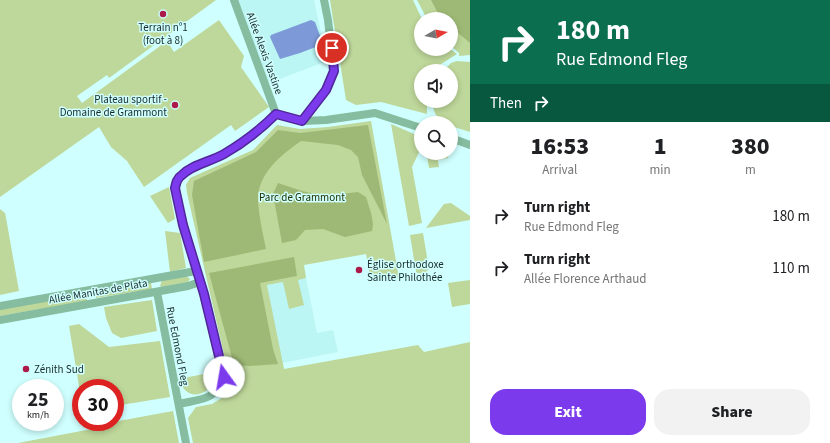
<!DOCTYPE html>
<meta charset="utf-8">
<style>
body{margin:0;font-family:"Source Sans 3",sans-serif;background:#f2f2f2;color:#202124;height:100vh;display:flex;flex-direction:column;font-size:15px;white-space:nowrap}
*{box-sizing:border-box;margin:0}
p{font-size:13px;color:#757577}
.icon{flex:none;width:22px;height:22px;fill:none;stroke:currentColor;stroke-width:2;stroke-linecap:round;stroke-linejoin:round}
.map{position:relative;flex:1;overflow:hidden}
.sheet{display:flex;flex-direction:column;background:#fff;width:360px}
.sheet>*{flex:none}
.banner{background:#0b6e4f;color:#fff;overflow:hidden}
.needle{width:26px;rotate:81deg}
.controls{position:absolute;left:414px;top:12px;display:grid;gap:8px}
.controls a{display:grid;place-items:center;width:44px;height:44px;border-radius:50%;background:#fff;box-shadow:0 2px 6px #0003;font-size:20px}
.speed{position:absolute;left:12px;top:379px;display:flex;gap:8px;font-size:20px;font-weight:700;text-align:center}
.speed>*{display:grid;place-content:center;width:52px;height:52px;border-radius:50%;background:#fff;box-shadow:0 2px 6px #0003;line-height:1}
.speed small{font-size:10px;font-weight:400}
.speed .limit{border:6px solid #d22;background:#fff;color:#111}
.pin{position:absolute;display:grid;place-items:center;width:34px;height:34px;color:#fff;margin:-17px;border:2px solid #fff;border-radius:50%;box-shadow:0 1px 4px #0007}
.me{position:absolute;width:44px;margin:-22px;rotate:347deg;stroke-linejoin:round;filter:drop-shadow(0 0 3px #0008)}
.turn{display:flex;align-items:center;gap:14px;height:84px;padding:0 20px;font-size:18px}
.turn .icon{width:52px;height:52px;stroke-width:2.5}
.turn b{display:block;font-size:28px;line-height:34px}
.then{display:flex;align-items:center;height:38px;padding:0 20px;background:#0003;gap:8px;font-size:15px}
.eta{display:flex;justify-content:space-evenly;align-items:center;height:68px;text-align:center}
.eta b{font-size:24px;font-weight:800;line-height:28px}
.primary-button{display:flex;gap:8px;margin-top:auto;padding:8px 20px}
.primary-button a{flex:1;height:46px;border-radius:16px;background:#7c3aed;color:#fff;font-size:16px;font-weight:800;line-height:46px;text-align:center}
.primary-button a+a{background:#f2f2f2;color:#202124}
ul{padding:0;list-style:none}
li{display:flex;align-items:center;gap:12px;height:52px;padding:0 20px}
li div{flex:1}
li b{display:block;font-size:15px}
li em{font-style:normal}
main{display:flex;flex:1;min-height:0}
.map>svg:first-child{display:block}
.built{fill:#bbf5f4}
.green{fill:#bed79a}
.forest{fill:#9eb975}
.water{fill:#7e99d7}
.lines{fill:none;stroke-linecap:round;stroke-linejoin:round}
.street{stroke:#86bca0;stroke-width:8}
.route-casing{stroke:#51269a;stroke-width:10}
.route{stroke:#7c3aed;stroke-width:7}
.poi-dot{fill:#ac1948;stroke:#cffffe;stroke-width:1.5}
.labels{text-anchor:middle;stroke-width:3;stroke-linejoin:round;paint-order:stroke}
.poi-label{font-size:11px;fill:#192b2b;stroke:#cffffe;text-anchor:start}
.street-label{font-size:11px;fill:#192b2b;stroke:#cffffe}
.park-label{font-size:11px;fill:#213000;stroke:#cffffe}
</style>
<main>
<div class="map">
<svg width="470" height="443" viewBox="0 0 470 443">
<rect width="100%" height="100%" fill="#cffffe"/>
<path class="built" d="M237 0H314L327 61 269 83Z
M306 278 317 333 333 330 338 352 282 363 267 285Z"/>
<path class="green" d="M0 0H216L109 78 107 75 77 96 82 103 167 41 174 52 219 20 244 56 241 67 269 107 235 131 231 125 144 187 127 161 111 147 99 127 0 197Z
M330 0H413L422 19H421V49H450L457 54 438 66 435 71H421V101H427V114L381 102 356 105 346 100Z
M417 0H470V55L459 56V53L451 46V19H427Z
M457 61 470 62V132L451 126V123C439 123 432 113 433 101H451V71H443L451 63Z
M371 121 399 278 371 282 366 254 304 265 306 278 298 280 304 305 289 309 283 282 267 285 284 369 418 345 424 352 470 342V443H193L188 418 196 407 212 404 225 396 234 378 245 375 244 371 234 373 226 363 187 193 186 185 190 178 253 150 277 125 300 129 328 127Z
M391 124 421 137V148L412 167 422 223 409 226Z
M429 153H449L448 158 438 160 439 167 429 168 427 156Z
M169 187 175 219 168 223 150 196Z
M451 203 470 216V220L426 228 444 204Z
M0 209 5 213 6 218 19 291 0 295Z
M165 231 180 233 186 268 170 272Z
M423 233 429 269C426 273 421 275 416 272L410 235Z
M186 276 190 279 188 282 162 287 160 286 162 280Z
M470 280V304L452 307 448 283Z
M151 282 152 289 96 298 95 291Z
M86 294 87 301 0 316V309Z
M152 300 157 331 121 338 112 333 106 318 104 307Z
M79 324 109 347 160 341 170 397 115 406V388H81V398L69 326Z
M215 372 216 383C208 391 195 400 185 390 182 387 180 382 178 379Z
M173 411 179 443H18L97 428V425Z"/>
<path class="forest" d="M431 0H470V43L451 27V19H441Z
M368 125 387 224 362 175 358 157 351 150 338 145 301 141C281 155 257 174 258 201 259 217 263 234 266 249L204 262 192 195 194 181 256 152 278 130 300 133Z
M278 183 302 191 324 196 358 192 366 197 371 213 373 224 372 231 345 237 323 229 305 230 296 240 282 243 273 194Z
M294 257 297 276 260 283 273 349 278 364 249 366 234 365 209 273Z"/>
<path class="water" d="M311 20 315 22 322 41 321 45 300 53 280 59 270 37 271 35Z"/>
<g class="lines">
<path class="street" d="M234 0 276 114
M276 114 302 121 326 120 375 113 421 128
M302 121 326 90 334 71 328 20 324 0
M451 138 470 145
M157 292 186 443
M0 306 196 271
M0 320 188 286 200 282
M179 404C200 399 216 401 224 377L204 294 183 225 175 188C176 183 177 178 182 175 193 164 211 162 224 154 243 143 260 129 276 114"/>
</g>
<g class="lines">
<g class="route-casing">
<path id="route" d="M224 377 204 294 183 225 175 188C176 183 177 178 182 175 193 164 210 162 224 154 243 143 260 130 276 114L302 121 326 90 334 71 332 48"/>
</g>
<use href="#route" class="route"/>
</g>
<g class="poi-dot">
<circle cx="163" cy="14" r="4"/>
<circle cx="175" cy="105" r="4"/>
<circle cx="359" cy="270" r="4"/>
<circle cx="26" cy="369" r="4"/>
</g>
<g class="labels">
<g class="poi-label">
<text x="163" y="31" text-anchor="middle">Terrain n°1<tspan x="163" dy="13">(foot à 8)</tspan></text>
<text x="167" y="103" text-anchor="end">Plateau sportif -<tspan x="167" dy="13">Domaine de Grammont</tspan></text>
<text x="367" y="268">Église orthodoxe<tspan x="367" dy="13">Sainte Philothée</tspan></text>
<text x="34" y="373">Zénith Sud</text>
</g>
<g class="street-label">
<text transform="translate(265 53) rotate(70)" y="4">Allée Alexis Vastine</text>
<text transform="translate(98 291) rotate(-10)" y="4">Allée Manitas de Plata</text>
<text transform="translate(178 346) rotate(79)" y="4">Rue Edmond Fleg</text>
</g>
<g class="park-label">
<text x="302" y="201">Parc de Grammont</text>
</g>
</g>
</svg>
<div class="controls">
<a><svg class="needle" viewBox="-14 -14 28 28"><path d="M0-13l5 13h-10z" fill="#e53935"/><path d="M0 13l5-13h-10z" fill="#757577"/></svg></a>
<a><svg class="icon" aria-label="sound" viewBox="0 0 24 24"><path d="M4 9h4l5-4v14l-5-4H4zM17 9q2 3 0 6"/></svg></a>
<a><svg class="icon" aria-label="search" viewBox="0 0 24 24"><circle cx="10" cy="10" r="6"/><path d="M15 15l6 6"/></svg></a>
</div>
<div class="speed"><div>25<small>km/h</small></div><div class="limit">30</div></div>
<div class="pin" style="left:332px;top:48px;background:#d93025"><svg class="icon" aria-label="arrive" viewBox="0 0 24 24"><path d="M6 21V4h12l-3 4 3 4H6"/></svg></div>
<svg class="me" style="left:224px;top:377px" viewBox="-20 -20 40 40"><circle r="19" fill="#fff"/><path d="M0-13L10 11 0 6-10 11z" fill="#7c3aed"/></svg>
</div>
<section class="sheet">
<div class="banner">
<div class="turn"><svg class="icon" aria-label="right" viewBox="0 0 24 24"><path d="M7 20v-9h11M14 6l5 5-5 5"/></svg><div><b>180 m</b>Rue Edmond Fleg</div></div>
<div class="then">Then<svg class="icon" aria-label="right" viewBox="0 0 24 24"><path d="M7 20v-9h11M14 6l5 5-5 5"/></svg></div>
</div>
<div class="eta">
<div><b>16:53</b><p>Arrival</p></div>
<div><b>1</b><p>min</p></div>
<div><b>380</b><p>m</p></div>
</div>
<ul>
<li><svg class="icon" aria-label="right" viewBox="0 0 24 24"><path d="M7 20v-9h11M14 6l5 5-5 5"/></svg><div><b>Turn right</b><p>Rue Edmond Fleg</p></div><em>180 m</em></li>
<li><svg class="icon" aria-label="right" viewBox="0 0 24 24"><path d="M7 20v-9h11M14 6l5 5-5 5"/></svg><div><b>Turn right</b><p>Allée Florence Arthaud</p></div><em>110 m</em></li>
</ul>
<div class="primary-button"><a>Exit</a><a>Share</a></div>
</section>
</main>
